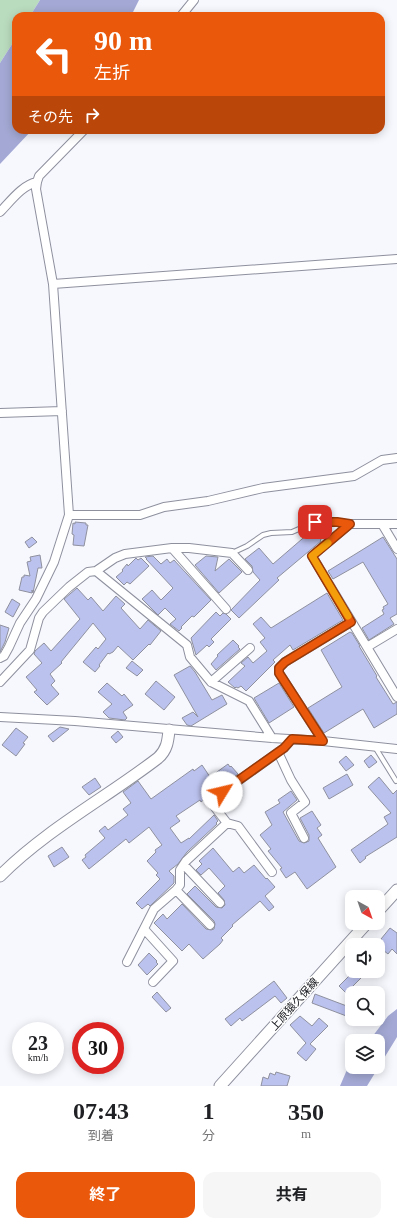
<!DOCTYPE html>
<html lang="ja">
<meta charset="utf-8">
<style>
body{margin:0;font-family:"Times New Roman","Noto Sans JP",serif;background:#f6f6f6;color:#202124;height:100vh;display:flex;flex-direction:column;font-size:15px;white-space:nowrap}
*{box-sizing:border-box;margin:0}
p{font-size:13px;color:#757577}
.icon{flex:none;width:22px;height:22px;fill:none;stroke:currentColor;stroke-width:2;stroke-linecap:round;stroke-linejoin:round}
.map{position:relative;height:1086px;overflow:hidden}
.details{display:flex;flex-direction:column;background:#fff;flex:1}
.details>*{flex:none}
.hud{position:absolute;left:12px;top:12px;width:373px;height:122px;border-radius:12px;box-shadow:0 2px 10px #0003;background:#ea580c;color:#fff;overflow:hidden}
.needle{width:26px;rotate:140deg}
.tools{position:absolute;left:345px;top:890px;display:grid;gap:8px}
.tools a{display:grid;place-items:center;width:40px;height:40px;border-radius:8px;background:#fff;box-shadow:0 2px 10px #0003;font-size:20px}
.speed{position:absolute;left:12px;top:1022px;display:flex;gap:8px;font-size:20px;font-weight:700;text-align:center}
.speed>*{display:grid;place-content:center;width:52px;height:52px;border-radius:50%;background:#fff;box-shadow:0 2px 10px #0003;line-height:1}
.speed small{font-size:10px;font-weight:400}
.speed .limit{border:6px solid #d22;background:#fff;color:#111}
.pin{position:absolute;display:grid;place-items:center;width:34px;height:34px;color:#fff;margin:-17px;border-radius:8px;box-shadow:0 2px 6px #0006}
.me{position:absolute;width:44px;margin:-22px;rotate:54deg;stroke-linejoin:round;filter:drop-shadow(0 0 3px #0008)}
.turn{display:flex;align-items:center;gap:14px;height:84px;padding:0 16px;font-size:18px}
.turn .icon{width:52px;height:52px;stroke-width:2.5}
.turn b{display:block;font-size:28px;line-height:34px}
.then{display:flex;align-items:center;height:38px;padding:0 16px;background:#0003;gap:8px;font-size:15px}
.eta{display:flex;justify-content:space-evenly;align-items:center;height:68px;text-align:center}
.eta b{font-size:24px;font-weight:700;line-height:28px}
.primary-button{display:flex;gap:8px;margin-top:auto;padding:8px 16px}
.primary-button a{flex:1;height:46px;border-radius:12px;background:#ea580c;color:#fff;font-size:16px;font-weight:700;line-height:46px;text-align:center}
.primary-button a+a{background:#f6f6f6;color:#202124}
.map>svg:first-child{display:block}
.green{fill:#badcbe}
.water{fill:#a3a9d4}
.building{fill:#bbc2ee;stroke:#8f919f}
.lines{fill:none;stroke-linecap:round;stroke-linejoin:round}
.lane-casing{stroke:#8e909e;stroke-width:6}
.street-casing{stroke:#8e909e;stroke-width:10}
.secondary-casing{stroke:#8e909e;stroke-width:13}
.lane{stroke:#fff;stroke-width:4}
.street{stroke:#fff;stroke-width:8}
.secondary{stroke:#fff;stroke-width:11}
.route-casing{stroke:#983908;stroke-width:10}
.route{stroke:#ea580c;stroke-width:7}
.slow{stroke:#f59e0b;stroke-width:7}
.labels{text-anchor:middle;stroke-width:3;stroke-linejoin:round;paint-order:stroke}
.street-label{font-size:11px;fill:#16171c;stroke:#fff}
</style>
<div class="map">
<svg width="397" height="1086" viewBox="0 0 397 1086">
<rect width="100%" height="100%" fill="#f7f8fe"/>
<path class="green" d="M0 0H40L30 16H16V38L0 63Z"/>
<path class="water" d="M40 0H139L131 16H30Z
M16 38V130H32L0 164V63Z
M397 1009V1037L367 1086H340L346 1072 352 1063V1067H378V1041H369L388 1016Z"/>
<path class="building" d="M75 522 86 523V525H88L84 546 73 545 74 535 72 534 73 523 75 524Z
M316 527 319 531 324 527 329 533 320 540 321 541 277 578 279 580 239 618 231 610 260 580 253 572 252 566 245 559 259 548 273 564 309 533 308 530Z
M32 537 37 542 29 548 25 542Z
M383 537 397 559V614L390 618 394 624 369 640 362 628 384 614 382 610 384 609 383 607 388 604 363 562 333 579 328 571Z
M40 555 42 568H38L33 593 32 590V593L19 590 22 577H24V575L30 576 27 562 31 561 30 557Z
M153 556 161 564 167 559 170 563 174 560 211 600 194 617 192 616 181 627 182 628 179 631 170 624 176 619 165 608 158 615 142 599 152 590 161 600 173 588 146 559H147L145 557Z
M206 556 218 557 215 571 229 559 242 572 219 593 195 565Z
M136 558 138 560 141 558 149 566 130 584 127 582 124 585 116 577 123 571 122 570 127 564 128 566Z
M77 588 88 600 91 597 103 611 116 596 125 604 121 608 140 629 148 620 161 631 150 645 149 644 133 660 118 646 113 652 109 654 108 653 99 665 100 666 95 672 83 662 96 647 98 649 106 639 93 623 61 662 62 663 50 674 55 681 51 685 59 694 47 705 34 692 37 690 26 677 42 663 34 654 35 651 44 643 51 651 80 619 64 599Z
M327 593 343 620 293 650 290 645 273 660 275 662 246 691 241 686 238 688 236 687 235 688 228 682 245 666 241 663 248 657 253 663 267 651 260 642 265 638 253 624 261 617 271 628Z
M12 599 20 604 13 617 5 612Z
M216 612 220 616 223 613 226 614 231 619 211 639 214 642 209 647 207 645 196 655 191 638Z
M0 625 9 628 5 642 0 652Z
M350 632 352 633 360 646H359L377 676 376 677 393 704 397 702V714L374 728 363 709 324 733 308 708 342 687 321 650Z
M233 640 239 646 238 647 240 649 216 670 211 664 218 656 217 655Z
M132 661 143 670 137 676 126 668Z
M190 666 195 672 212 700 222 695 227 704 191 726 187 725 182 718 193 712 198 717 174 675Z
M156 681 175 697 164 710 145 694Z
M107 683 122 696 124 694 133 705 123 712 127 718 125 720 109 718 103 712 112 704 98 692Z
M279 683 294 707 269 723 254 698Z
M60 727 69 729 53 742 48 736Z
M16 728 28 737 23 743 25 744 16 756 2 745Z
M118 731 123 737 116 743 111 737Z
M371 755 377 762 369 768 364 761Z
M346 756 354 765 346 771 339 762Z
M228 764 230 767 231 766 238 774 207 797 201 802 200 800 176 816 180 821 170 828 181 843 189 838V839L214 815 218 821 216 823 217 824 187 852 178 864 169 871 174 876V883L150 906 148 904 142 909 136 903 160 879 156 875 158 873 147 861 156 852 155 850 162 845 149 827 129 843 126 839 89 869 82 860 86 857 85 855 105 838 99 831 105 826 108 830 128 815 123 809 131 803 123 792 138 781 151 799 193 769 194 771 202 765 210 777Z
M347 774 353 785 329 799 323 788Z
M379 777 393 794 397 790V837L365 857 366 858 360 863 351 850 388 824 384 817 391 813 368 787Z
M95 778 101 787 89 795 82 787Z
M291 791 297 800 283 812 299 841 304 843 309 841V835L300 818 312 811 321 825 317 828 322 835 318 838 336 867 307 889 295 872 286 878 280 869 282 868 268 851 271 849 260 835 272 825 265 812 280 803 278 800Z
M62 847 69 857 54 867 48 856Z
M213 848 233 872 239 867 244 873 254 865 266 879 267 878 275 887 265 896 274 907 269 911 260 901 232 925 233 926 221 938 223 940 220 944 203 959 189 944 182 951 154 923 163 914 167 919 182 904 206 929 211 930 214 929 215 924 214 921 187 894 195 886 216 907 222 908 225 905 224 900 218 893 225 886 209 868 201 875 196 870 202 864 199 861Z
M390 928 397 933V954L392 949 388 954 378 946 382 941 381 939Z
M149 953 157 961 156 962 158 964 147 975 138 965Z
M354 971 361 978 346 993 339 986Z
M274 981 287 998 281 1003 275 996 242 1021 240 1018 231 1026 225 1019Z
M157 992 171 1008 166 1012 152 997Z
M315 994 352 1008 349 1017 312 1003Z
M300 1016 312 1026 319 1018 328 1026 310 1044 316 1049 306 1061 297 1053 306 1043 290 1025Z
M276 1072 290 1076 287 1086H261L263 1077 268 1079 270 1073 275 1075Z"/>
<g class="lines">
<g class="lane-casing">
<path id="lane" d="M232 553 247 546 263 535 271 533 292 532 315 522H337L350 524
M375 747 396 781"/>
</g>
<g class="street-casing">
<path id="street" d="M181 16 194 0
M0 212C10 202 22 185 37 182
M53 284 397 259
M0 413 62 411
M69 515H140L164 507 208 501 263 488 354 476 382 460 397 458
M382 524H397
M172 548H189L232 553 248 570
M397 549 382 524H350L312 556 397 697
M96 571 187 645 190 657 211 682 249 701 272 738
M367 647 397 629
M0 658 4 656 9 647 20 623 36 599 54 562 69 515 53 284 36 189 37 182 39 176 84 130
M0 682 30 650 39 618 43 612 69 587 88 572 96 571 115 558 125 554 172 548 226 609
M211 682 250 648
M0 717 75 721 272 738 323 741 397 749
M323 741 279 673V668L285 662 351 622
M278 752 291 780 305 802 291 813 304 838
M227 823 238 826 272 872
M184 865 220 903
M176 890 210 925
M144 929 173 961 153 982
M127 962 154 909 176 890 180 885V870L186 861 227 823 210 801 284 748 292 739"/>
</g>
<g class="secondary-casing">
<path id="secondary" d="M0 876C47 829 106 798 158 758 167 750 168 741 169 730
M378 911 397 890
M220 1086 367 923"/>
</g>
<use href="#lane" class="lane"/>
<use href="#street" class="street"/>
<use href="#secondary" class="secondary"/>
</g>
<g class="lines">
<g class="route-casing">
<path id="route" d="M222 792 284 748 292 739 323 741 279 673V668L285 662 351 622 312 556 350 524 337 522H315"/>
</g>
<use href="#route" class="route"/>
<path class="slow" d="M328 543 312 556 348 616"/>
</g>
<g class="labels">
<g class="street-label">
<text transform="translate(294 1004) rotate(-48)" y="4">上原猿久保線</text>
</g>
</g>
</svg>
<div class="tools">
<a><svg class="needle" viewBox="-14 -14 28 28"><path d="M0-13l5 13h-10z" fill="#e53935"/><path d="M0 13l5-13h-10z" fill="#757577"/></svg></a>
<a><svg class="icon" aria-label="sound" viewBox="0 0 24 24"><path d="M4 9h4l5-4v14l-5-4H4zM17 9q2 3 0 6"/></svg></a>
<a><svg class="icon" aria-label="search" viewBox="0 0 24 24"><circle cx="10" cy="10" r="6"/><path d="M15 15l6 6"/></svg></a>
<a><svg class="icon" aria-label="layers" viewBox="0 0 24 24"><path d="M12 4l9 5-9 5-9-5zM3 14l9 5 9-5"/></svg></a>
</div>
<div class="speed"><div>23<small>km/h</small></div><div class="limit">30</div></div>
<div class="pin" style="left:315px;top:522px;background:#d93025"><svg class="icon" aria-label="arrive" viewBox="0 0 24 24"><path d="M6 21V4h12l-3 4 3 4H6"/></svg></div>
<svg class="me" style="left:222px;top:792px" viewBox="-20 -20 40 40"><circle r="19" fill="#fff"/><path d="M0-13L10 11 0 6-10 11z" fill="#ea580c"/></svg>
<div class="hud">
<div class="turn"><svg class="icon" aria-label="left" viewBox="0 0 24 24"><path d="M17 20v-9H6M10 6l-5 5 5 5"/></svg><div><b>90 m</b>左折</div></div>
<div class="then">その先<svg class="icon" aria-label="right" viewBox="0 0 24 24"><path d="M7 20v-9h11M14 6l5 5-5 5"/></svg></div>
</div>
</div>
<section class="details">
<div class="eta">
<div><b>07:43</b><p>到着</p></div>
<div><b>1</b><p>分</p></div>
<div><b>350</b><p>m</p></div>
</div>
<div class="primary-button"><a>終了</a><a>共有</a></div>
</section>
